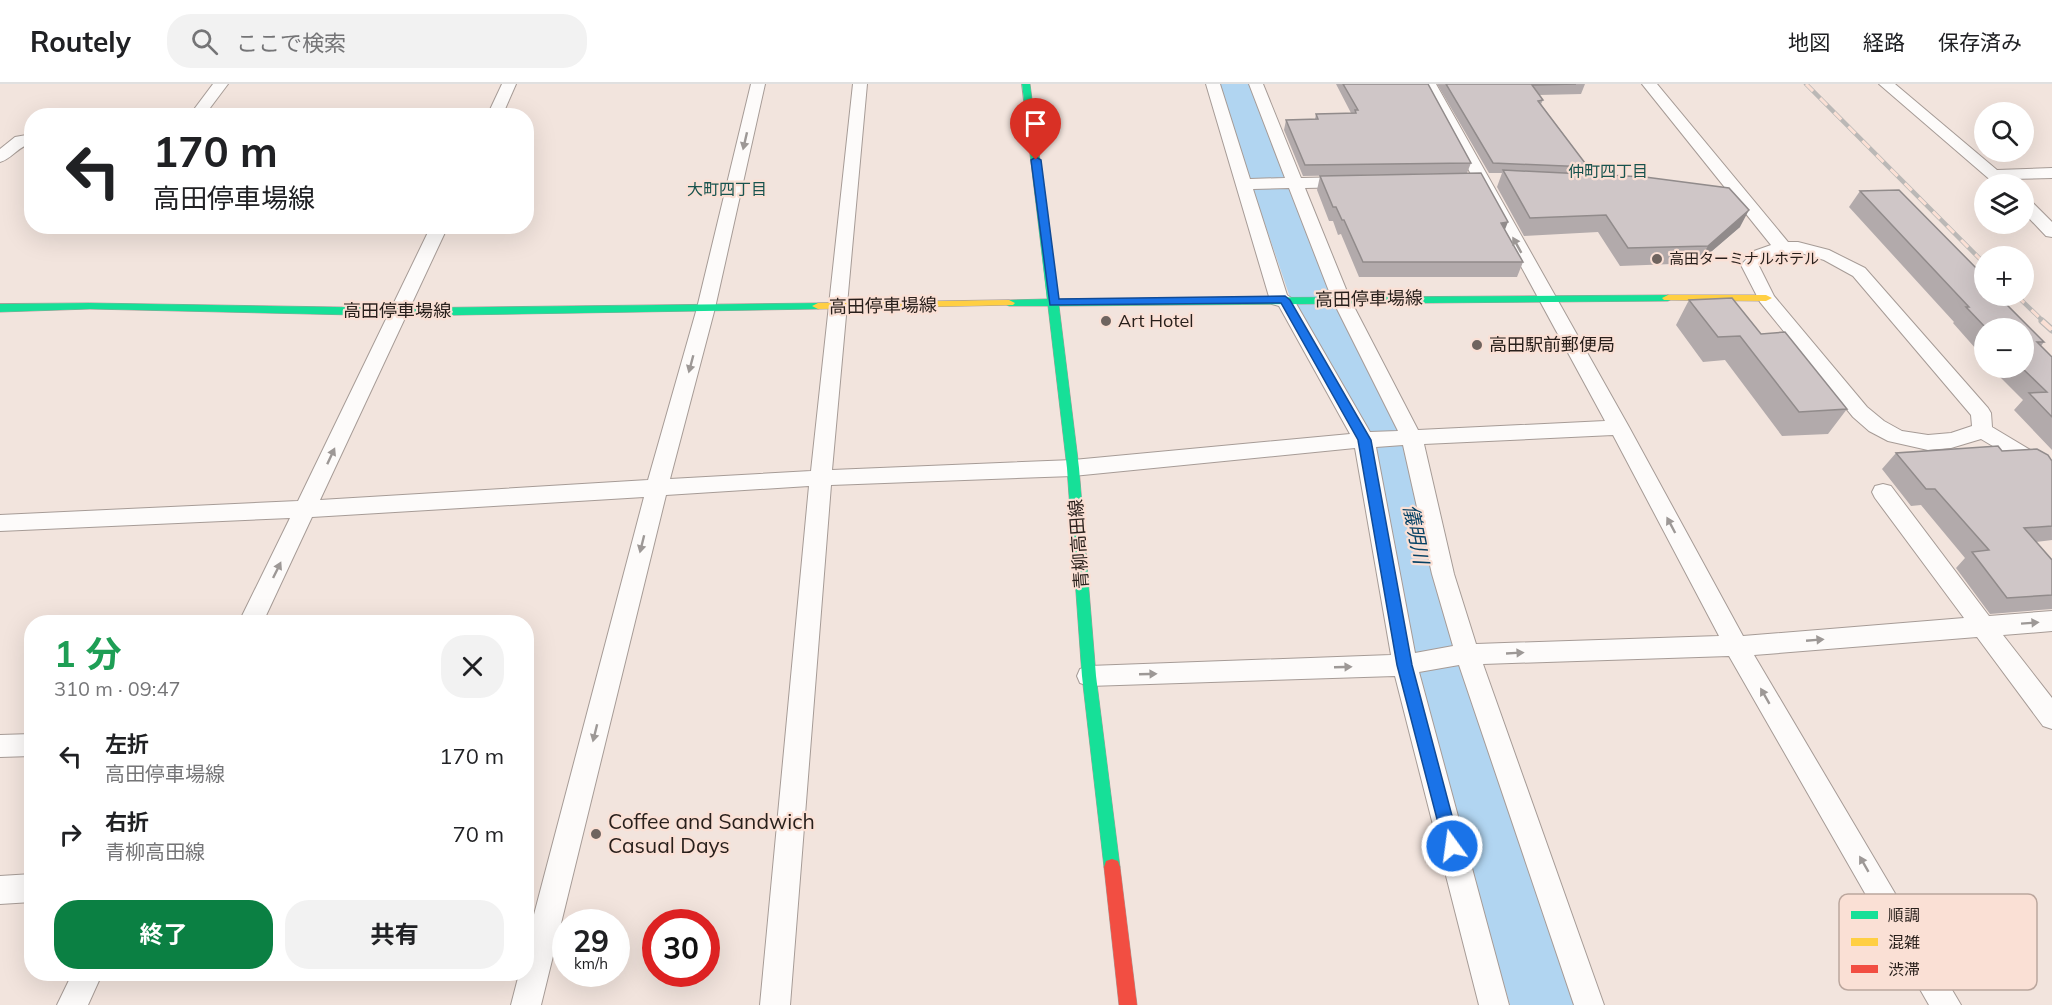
<!DOCTYPE html>
<html lang="ja">
<meta charset="utf-8">
<style>
body{margin:0;font-family:Mulish,"Noto Sans JP",sans-serif;background:#f2f2f2;color:#202124;height:100vh;display:flex;flex-direction:column;font-size:22px;white-space:nowrap}
*{box-sizing:border-box;margin:0}
p{font-size:20px;color:#757577}
.icon{flex:none;width:33px;height:33px;fill:none;stroke:currentColor;stroke-width:2;stroke-linecap:round;stroke-linejoin:round}
.map{position:relative;flex:1;overflow:hidden}
.sheet{position:absolute;left:24px;top:531px;width:510px;height:366px;display:flex;flex-direction:column;background:#fff;border-radius:24px;box-shadow:0 6px 24px #0002}
.sheet>*{flex:none}
.guide{position:absolute;left:24px;top:24px;width:510px;height:126px;border-radius:24px;box-shadow:0 6px 24px #0002;background:#fff;color:#202124;overflow:hidden}
.tools{position:absolute;left:1974px;top:18px;display:grid;gap:12px}
.tools a{display:grid;place-items:center;width:60px;height:60px;border-radius:50%;background:#fff;box-shadow:0 6px 24px #0002;font-size:30px}
.speed{position:absolute;left:552px;top:825px;display:flex;gap:12px;font-size:30px;font-weight:700;text-align:center}
.speed>*{display:grid;place-content:center;width:78px;height:78px;border-radius:50%;background:#fff;box-shadow:0 6px 24px #0002;line-height:1}
.speed small{font-size:15px;font-weight:400}
.speed .limit{border:9px solid #d22;background:#fff;color:#111}
.pin{position:absolute;display:grid;place-items:center;width:51px;height:51px;color:#fff;margin:-62px -26px;border-radius:50% 50% 50% 0;rotate:-45deg;box-shadow:0 0 6px #0007}
.pin .icon{rotate:45deg}
.me{position:absolute;width:66px;margin:-33px;rotate:346deg;stroke-linejoin:round;filter:drop-shadow(0 0 4px #0008)}
.turn{display:flex;align-items:center;gap:21px;height:126px;padding:0 30px;font-size:27px}
.turn .icon{width:78px;height:78px;stroke-width:2.5}
.turn b{display:block;font-size:42px;line-height:51px}
.round{display:grid;place-items:center;flex:none;width:63px;height:63px;border-radius:24px;background:#f2f2f2}
.headline{display:flex;align-items:center;justify-content:space-between;height:102px;padding:0 30px}
h1{font-size:36px;font-weight:700;line-height:45px;color:#1e9e55}
.cta{display:flex;gap:12px;margin-top:auto;padding:12px 30px}
.cta a{flex:1;height:69px;border-radius:24px;background:#0b8043;color:#fff;font-size:24px;font-weight:700;line-height:69px;text-align:center}
.cta a+a{background:#f2f2f2;color:#202124}
ul{padding:0;list-style:none}
li{display:flex;align-items:center;gap:18px;height:78px;padding:0 30px}
li div{flex:1}
li b{display:block;font-size:22px}
li em{font-style:normal}
header{display:flex;align-items:center;gap:36px;box-sizing:border-box;height:84px;padding:0 30px;background:#fff;border-bottom:2px solid #e0e0e0}
header strong{font-size:28px}
nav{display:flex;gap:33px;margin-inline-start:auto;font-size:21px}
.search{width:420px;height:54px;background:#f2f2f2;display:flex;align-items:center;gap:15px;box-sizing:border-box;padding:0 21px;border-radius:24px;color:#757577;font-size:22px}
.map>svg:first-child{display:block}
.lines{fill:none;stroke-linecap:round;stroke-linejoin:round}
.river{fill:#b1d5f1;fill-rule:evenodd}
.street-casing{stroke:#a69b96;stroke-width:2}
.fast-casing{stroke:#a69b96;stroke-width:1}
.slow-casing{stroke:#a69b96;stroke-width:1}
.jam-casing{stroke:#a69b96;stroke-width:1}
.street{fill:#fdfbfa;fill-rule:evenodd}
.fast{fill:#16e098;fill-rule:evenodd}
.slow{fill:#ffcf43;fill-rule:evenodd}
.jam{fill:#f24e42;fill-rule:evenodd}
.rail-far1-casing{stroke:#bbb8b6;stroke-width:4.5}
.rail-casing{stroke:#bbb8b6;stroke-width:7}
.rail-far1{stroke:#fae0d5;stroke-width:3;stroke-dasharray:10;stroke-linecap:butt}
.rail{stroke:#fae0d5;stroke-width:4.5;stroke-dasharray:13;stroke-linecap:butt}
.wall{fill:#b2aaab}
.shaded-wall{fill:#918b8b}
.building{fill:#cfc6c7;stroke:#918b8b;stroke-width:1.5}
.oneway{fill:#9d9896}
.route{fill:#1a73e8;stroke:#114b97;stroke-width:1.5}
.poi-dot{fill:#6f645f;stroke:#fae0d5;stroke-width:2}
.labels{text-anchor:middle;stroke-width:4.5;stroke-linejoin:round;paint-order:stroke}
.far-poi-label{font-size:15px;fill:#281f1b;stroke:#fae0d5;text-anchor:start}
.far-neighbourhood-label{font-size:16px;fill:#18534e;stroke:#fae0d5}
.street-label{font-size:18px;fill:#281f1b;stroke:#fae0d5}
.poi-label{font-size:18px;fill:#281f1b;stroke:#fae0d5;text-anchor:start}
.water-label{font-size:20px;font-style:italic;fill:#074265;stroke:#fae0d5}
.near-poi-label{font-size:21px;fill:#281f1b;stroke:#fae0d5;text-anchor:start}
.key{fill:#fae0d5;stroke:#bba69d;stroke-width:1.5}
.key-label{font-size:16px;fill:#281f1b}
</style>
<header>
<strong>Routely</strong>
<div class="search"><svg class="icon" aria-label="search" viewBox="0 0 24 24"><circle cx="10" cy="10" r="6"/><path d="M15 15l6 6"/></svg>ここで検索</div>
<nav><a>地図</a><a>経路</a><a>保存済み</a></nav>
</header>
<div class="map">
<svg width="2052" height="921" viewBox="0 0 2052 921">
<rect width="100%" height="100%" fill="#f2e4dd"/>
<g class="lines">
<path class="river" d="M1217 0H1251L1338 225 1425 375 1478 614 1580 921H1510L1420 614 1375 375 1294 225Z"/>
<g class="street-casing">
<path id="street" d="M213 0H228L204 32H189Z
M502 0H516L502 32H487Z
M751 0H765L715 224 670 395 811 387 853 0H867L832 386 1073 376 1350 350 1279 222 1272 220 1270 216 1206 0H1220L1250 95 1285 94 1249 0H1263L1301 94 1350 93 1358 98 1350 103 1305 104 1350 215 1418 346 1605 337 1422 0H1436L1629 343 1743 552 1964 534 1875 414 1872 408 1875 402 1883 400 1891 402 1989 532 2052 527V547L2003 551 2052 614V645L2043 642 1977 553 1754 571 1961 921H1929L1729 572 1483 580 1604 921H1574L1459 581 1419 588 1509 921H1479L1395 592 1089 602 1080 599 1077 592 1080 585 1089 582 1391 571 1355 364 1073 392 831 401 790 921H760L809 402 666 411 541 921H511L519 890H526V861L644 413 312 433 263 538H239L290 434 0 447V431L298 417 431 142H448L320 416 648 396 697 224ZM1289 104 1332 215 1398 347 1370 348 1294 216 1287 211 1253 105ZM1613 351 1719 552 1476 560 1454 490 1424 360ZM1403 361 1432 490 1453 562 1415 569 1376 363Z
M1642 0H1657L1788 158H1798L1829 166 1865 184 1988 324 1991 329 1992 343 2047 376 2052 381V403L2044 401 2033 386 1981 355 1951 364 1928 366 1888 357 1869 347 1853 333 1760 218 1741 181 1754 167 1771 161ZM1798 168 1824 176 1853 192 1971 331 1972 342 1951 349 1928 351 1902 347 1884 337 1867 323 1774 212 1759 182 1777 170Z
M1879 0H1895L1997 86 2052 84V94L2009 95 2012 100H1995Z
M32 50V60C19 61 12 75 0 78V65L15 53Z
M2024 115 2030 116 2052 138V153L2046 152 2024 129Z
M32 650V672L0 673V651Z
M32 790V818L0 820V792Z
M72 890H102L88 921H57Z"/>
</g>
<g class="fast-casing">
<path id="fast" d="M1022 0H1030L1058 215 1668 211 1674 214 1668 217 1059 222 1079 384 1096 592 1120 783 1118 789 1112 791 1106 789 1104 783 1082 592 1067 384 1048 222H1009L1003 219 1009 216 1047 215Z
M90 219 398 224 818 219 824 222 818 225 398 232 90 225 0 228V220Z"/>
</g>
<g class="slow-casing">
<path id="slow" d="M1668 211H1766L1772 214 1766 217 1664 216 1662 214Z
M1009 216 1015 219 1013 221 818 225 812 222 818 219Z"/>
</g>
<g class="jam-casing">
<path id="jam" d="M1112 775 1118 777 1120 783 1137 921H1119L1104 783 1106 777Z"/>
</g>
<use href="#street" class="street"/>
<use href="#fast" class="fast"/>
<use href="#slow" class="slow"/>
<use href="#jam" class="jam"/>
<g class="rail-far1-casing">
<path id="rail-far1" d="M1806 0 1984 179
M2017 212 2044 238"/>
</g>
<g class="rail-casing">
<path id="rail" d="M2042 237 2052 246"/>
</g>
<use href="#rail-far1" class="rail-far1"/>
<use href="#rail" class="rail"/>
</g>
<path class="wall" d="M1336 0H1428L1471 79 1467 89 1303 92 1284 46 1286 36 1315 35 1316 30 1351 29Z
M1437 0H1585L1581 10 1539 11 1543 16 1541 20 1588 83 1585 90 1740 143 1698 179 1620 182 1598 148 1524 152 1497 103 1502 89H1489Z
M1320 92 1505 146 1523 178 1517 193H1359L1341 150 1338 151 1333 137H1329L1317 106Z
M1860 107 2010 218 2008 221 2044 258 2041 262 2052 273V366L2014 326 2023 316 1991 284H2024V244H1984V274L1953 239 1954 238 1849 123Z
M1689 216 1761 250 1847 325 1828 350 1782 352 1725 276 1703 278 1676 241Z
M2002 367 2052 377V456L2036 458 2052 476V525L1990 530 1956 484 1965 474 1921 421 1911 422 1882 385 1896 369Z"/>
<path class="shaded-wall" d="M1749 126 1740 143 1698 179 1708 162Z
M1508 138 1502 153 1501 139Z"/>
<path class="building" d="M1343 0H1428L1471 79 1305 81 1286 36 1318 35 1316 30 1356 29 1355 26H1358Z
M1446 0H1576L1532 1 1543 16 1538 17 1588 83 1493 79Z
M1503 86 1645 93 1729 104 1749 126 1708 162 1628 164 1606 131 1530 134Z
M1481 89 1508 138 1501 139 1523 178H1363L1344 136H1342L1336 123H1333L1320 92Z
M1899 106 1984 192V212H2003L2010 218 2005 219 2044 258H2037L2052 273V333L2029 309 2047 308 2022 284H2024V244H1986L1966 223H1969L1860 107Z
M1732 214 1761 250 1785 248 1847 325 1799 328 1740 252 1718 253 1689 216Z
M1998 362 2002 367 2037 365 2048 371 2052 377V442L2024 444 2052 476V511L2007 514 1972 468 1989 466 1935 405H1926L1896 369Z"/>
<defs><path id="oneway-solid" d="M-6-.8H1V-3.2L6.5 0L1 3.2V.8H-6Z" transform="scale(1.5)"/></defs>
<g class="oneway">
<use href="#oneway-solid" transform="translate(745 57) rotate(103)"/>
<use href="#oneway-solid" transform="translate(1517 161) rotate(-119)"/>
<use href="#oneway-solid" transform="translate(691 280) rotate(105)"/>
<use href="#oneway-solid" transform="translate(331 372) rotate(-65)"/>
<use href="#oneway-solid" transform="translate(1671 441) rotate(-118)"/>
<use href="#oneway-solid" transform="translate(642 460) rotate(104)"/>
<use href="#oneway-solid" transform="translate(277 486) rotate(-64)"/>
<use href="#oneway-solid" transform="translate(2030 539) rotate(-4)"/>
<use href="#oneway-solid" transform="translate(1815 556) rotate(-5)"/>
<use href="#oneway-solid" transform="translate(1515 569) rotate(-3)"/>
<use href="#oneway-solid" transform="translate(1343 583) rotate(-2)"/>
<use href="#oneway-solid" transform="translate(1148 590) rotate(-2)"/>
<use href="#oneway-solid" transform="translate(1765 612) rotate(-120)"/>
<use href="#oneway-solid" transform="translate(595 649) rotate(104)"/>
<use href="#oneway-solid" transform="translate(1864 780) rotate(-120)"/>
</g>
<path class="route" d="M1036 73 1041 76 1059 215 1285 212 1290 216 1371 356 1412 581 1460 762 1458 768 1452 770 1446 768 1444 762 1397 581 1358 356 1281 219 1050 221 1031 76Z"/>
<g class="poi-dot">
<circle cx="1657" cy="175" r="6"/>
<circle cx="1106" cy="237" r="6"/>
<circle cx="1477" cy="261" r="6"/>
<circle cx="596" cy="750" r="6"/>
</g>
<g class="labels">
<g class="far-poi-label">
<text x="1669" y="180">高田ターミナルホテル</text>
</g>
<g class="far-neighbourhood-label">
<text x="1608" y="93">仲町四丁目</text>
<text x="727" y="111">大町四丁目</text>
</g>
<g class="street-label">
<text transform="translate(1369 215) rotate(-1)" y="6">高田停車場線</text>
<text transform="translate(883 222) rotate(-1)" y="6">高田停車場線</text>
<text x="397" y="233">高田停車場線</text>
<text transform="translate(1079 460) rotate(-94)" y="6">青柳高田線</text>
</g>
<g class="poi-label">
<text x="1118" y="243">Art Hotel</text>
<text x="1489" y="267">高田駅前郵便局</text>
</g>
<g class="water-label">
<text transform="translate(1416 450) rotate(79)" y="7">儀明川</text>
</g>
<g class="near-poi-label">
<text x="608" y="745">Coffee and Sandwich<tspan x="608" dy="24">Casual Days</tspan></text>
</g>
</g>
<rect x="1839" y="810" width="198" height="96" rx="9" class="key"/>
<rect x="1851" y="827" width="27" height="8" fill="#16e098"/>
<rect x="1851" y="854" width="27" height="8" fill="#ffcf43"/>
<rect x="1851" y="881" width="27" height="8" fill="#f24e42"/>
<g class="key-label">
<text x="1888" y="837">順調</text>
<text x="1888" y="864">混雑</text>
<text x="1888" y="891">渋滞</text>
</g>
</svg>
<div class="tools">
<a><svg class="icon" aria-label="search" viewBox="0 0 24 24"><circle cx="10" cy="10" r="6"/><path d="M15 15l6 6"/></svg></a>
<a><svg class="icon" aria-label="layers" viewBox="0 0 24 24"><path d="M12 4l9 5-9 5-9-5zM3 14l9 5 9-5"/></svg></a>
<a>+</a>
<a>−</a>
</div>
<div class="speed"><div>29<small>km/h</small></div><div class="limit">30</div></div>
<div class="pin" style="left:1036px;top:76px;background:#d93025"><svg class="icon" aria-label="arrive" viewBox="0 0 24 24"><path d="M6 21V4h12l-3 4 3 4H6"/></svg></div>
<svg class="me" style="left:1452px;top:762px" viewBox="-20 -20 40 40"><circle r="17" fill="#1a73e8" stroke="#fff" stroke-width="3"/><path d="M0-11L8 9 0 5-8 9z" fill="#fff"/></svg>
<div class="guide">
<div class="turn"><svg class="icon" aria-label="left" viewBox="0 0 24 24"><path d="M17 20v-9H6M10 6l-5 5 5 5"/></svg><div><b>170 m</b>高田停車場線</div></div>
</div>
<section class="sheet">
<div class="headline"><div><h1>1 分</h1><p>310 m · 09:47</p></div><a class="round"><svg class="icon" aria-label="close" viewBox="0 0 24 24"><path d="M6 6l12 12M18 6L6 18"/></svg></a></div>
<ul>
<li><svg class="icon" aria-label="left" viewBox="0 0 24 24"><path d="M17 20v-9H6M10 6l-5 5 5 5"/></svg><div><b>左折</b><p>高田停車場線</p></div><em>170 m</em></li>
<li><svg class="icon" aria-label="right" viewBox="0 0 24 24"><path d="M7 20v-9h11M14 6l5 5-5 5"/></svg><div><b>右折</b><p>青柳高田線</p></div><em>70 m</em></li>
</ul>
<div class="cta"><a>終了</a><a>共有</a></div>
</section>
</div>
